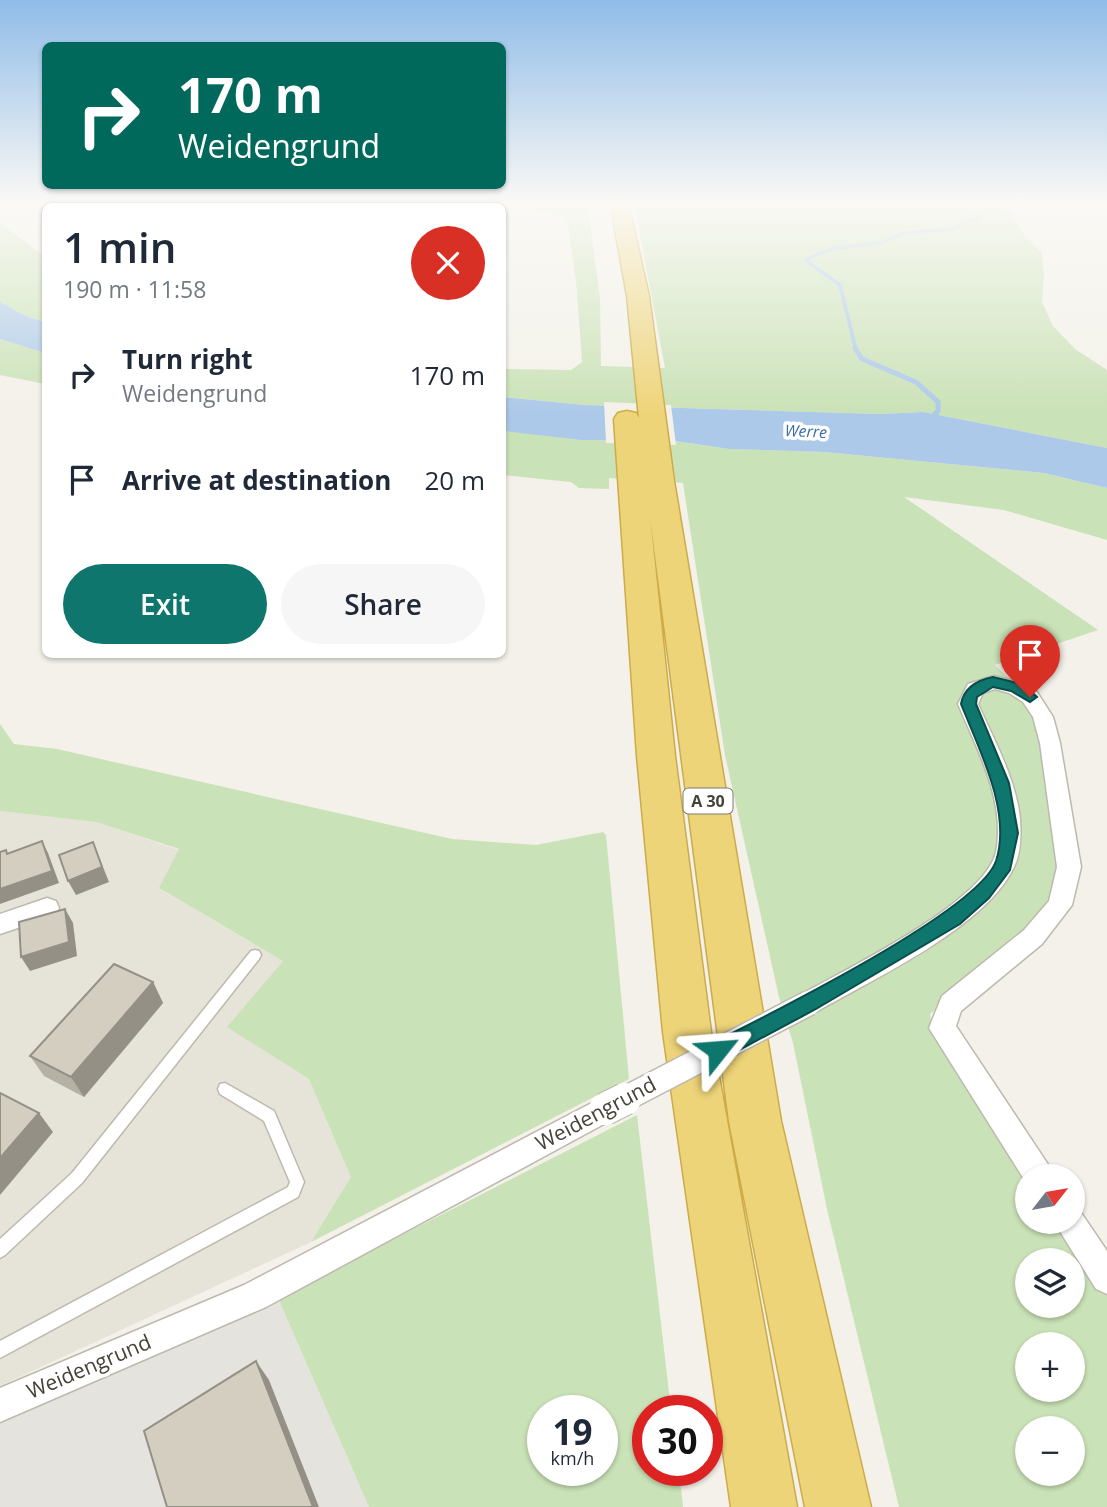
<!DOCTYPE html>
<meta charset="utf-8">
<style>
body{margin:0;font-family:"Open Sans",sans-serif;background:#f6f6f7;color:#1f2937;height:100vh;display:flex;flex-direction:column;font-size:26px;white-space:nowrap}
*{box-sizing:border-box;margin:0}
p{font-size:23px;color:#747a83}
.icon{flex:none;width:38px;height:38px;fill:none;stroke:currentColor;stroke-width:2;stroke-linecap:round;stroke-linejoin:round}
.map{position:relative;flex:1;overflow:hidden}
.details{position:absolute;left:42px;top:203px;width:464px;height:455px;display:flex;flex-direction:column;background:#fff;border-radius:10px;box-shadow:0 2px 5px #0004}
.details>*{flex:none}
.guide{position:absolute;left:42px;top:42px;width:464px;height:147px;border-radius:10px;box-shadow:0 2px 5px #0004;background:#00695c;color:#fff;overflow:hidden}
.needle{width:46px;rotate:59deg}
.fabs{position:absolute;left:1015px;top:1164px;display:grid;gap:14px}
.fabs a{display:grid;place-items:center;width:70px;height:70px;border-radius:50%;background:#fff;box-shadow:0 2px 5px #0004;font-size:35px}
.speed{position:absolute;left:527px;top:1395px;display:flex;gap:14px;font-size:35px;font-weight:700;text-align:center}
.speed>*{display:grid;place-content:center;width:91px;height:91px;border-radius:50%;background:#fff;box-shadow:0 2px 5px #0004;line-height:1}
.speed small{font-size:18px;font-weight:400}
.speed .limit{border:10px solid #d22;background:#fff;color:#111}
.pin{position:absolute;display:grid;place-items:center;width:60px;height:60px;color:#fff;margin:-72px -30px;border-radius:50% 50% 50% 0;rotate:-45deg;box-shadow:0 0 7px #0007}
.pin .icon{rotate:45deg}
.me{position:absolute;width:77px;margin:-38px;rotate:62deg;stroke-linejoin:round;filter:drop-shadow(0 0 5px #0008)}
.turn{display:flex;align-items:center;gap:24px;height:147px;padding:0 21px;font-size:32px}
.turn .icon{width:91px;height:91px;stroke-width:2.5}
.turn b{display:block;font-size:49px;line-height:60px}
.round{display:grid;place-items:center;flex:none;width:74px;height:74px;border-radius:37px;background:#f6f6f7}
.overview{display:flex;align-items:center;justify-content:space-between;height:119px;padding:0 21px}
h1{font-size:42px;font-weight:600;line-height:52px}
.cta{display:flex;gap:14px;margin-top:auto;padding:14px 21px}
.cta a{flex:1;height:80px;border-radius:42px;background:#0f766e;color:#fff;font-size:28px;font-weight:600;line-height:80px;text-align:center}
.cta a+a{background:#f6f6f7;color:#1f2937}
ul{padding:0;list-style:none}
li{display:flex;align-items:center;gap:21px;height:105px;padding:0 21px}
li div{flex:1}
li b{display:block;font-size:26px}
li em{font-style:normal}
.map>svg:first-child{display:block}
.residential{fill:#e6e3d8}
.industrial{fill:#e5e3de}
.green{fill:#cae2b7;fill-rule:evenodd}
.water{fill:#acc9e9}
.pier{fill:#f3f1e9}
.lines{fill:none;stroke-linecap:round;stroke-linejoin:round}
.stream-far1{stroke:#acc9e9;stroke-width:3.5}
.stream{stroke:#acc9e9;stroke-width:5}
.service-casing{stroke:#bdb9ad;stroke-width:3}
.minor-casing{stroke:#bdb9ad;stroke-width:3}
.motorway-casing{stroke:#cdab49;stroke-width:3}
.service{fill:#fff;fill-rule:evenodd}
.minor{fill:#fff;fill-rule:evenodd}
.motorway{fill:#eed479;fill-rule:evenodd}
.minor-bridge-far1-casing{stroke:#bdb9ad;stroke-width:27;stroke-linecap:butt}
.minor-bridge-casing{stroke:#bdb9ad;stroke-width:34;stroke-linecap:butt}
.minor-bridge-far1{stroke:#fff;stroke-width:24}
.minor-bridge{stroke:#fff;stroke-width:32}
.wall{fill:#b5b1a5}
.shaded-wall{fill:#949086}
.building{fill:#d3cec0;stroke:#949086;stroke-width:2}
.route{fill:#0f766e;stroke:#0a4d48;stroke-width:2}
.labels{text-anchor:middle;stroke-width:7;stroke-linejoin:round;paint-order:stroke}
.far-water-label{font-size:16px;font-style:italic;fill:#3d6ea6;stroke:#fff}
.shield{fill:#fff;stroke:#7e7b74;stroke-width:2}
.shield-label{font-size:16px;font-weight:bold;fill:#464238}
.near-street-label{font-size:21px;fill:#464238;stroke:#fff}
</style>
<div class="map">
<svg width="1107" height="1507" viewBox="0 0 1107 1507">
<rect width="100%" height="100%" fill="#f3f1e9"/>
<path class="residential" d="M0 811 96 822 179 850 160 889 283 961 228 1027 309 1079 352 1177 311 1242 0 1386Z"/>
<path class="industrial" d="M278 1298 369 1507H0V1422Z"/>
<path class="green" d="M504 202H587L600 298 601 366 665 368 634 202H979L1009 211 1025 236 1042 253 1044 276 1042 302 1053 326 1075 349 1107 370V448L923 412 881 414 585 405 502 397V369L571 370 582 362 576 280 567 218Z
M0 223 45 257V322L26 316 0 302Z
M0 339 45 353V384L0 375Z
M502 430 580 440 675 441 729 449 824 452 1044 473 1107 488V540L1004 510 904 497 1098 630 995 665 1011 681 1037 718 1061 828 1057 903 1032 934 930 1014 933 1029 1027 1176V1222H1058L1107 1296V1507H899L827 1209 793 1043 779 997 725 755 683 483 609 478V489L579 488 571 482 502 475ZM1027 1260H1073V1306H1027ZM1027 1344H1073V1390H1027ZM1027 1428H1073V1474H1027Z
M0 724 14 744 57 749 452 839 536 845 603 832 606 835 629 1079 311 1242 351 1177 309 1079 227 1027 283 961 159 888 179 849 96 822 0 811Z
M637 1115 671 1410H648V1470H679L683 1507H369L278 1298ZM542 1410H602V1470H542Z"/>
<path class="water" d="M0 302 26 316 45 322V353L0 339Z
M502 397 585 405 881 414 923 412 1107 448V488L1044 473 824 452 729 449 675 441 580 440 512 432 502 430Z"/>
<path class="pier" d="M604 402 671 405 676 445 606 443Z"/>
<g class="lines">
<path class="stream-far1" d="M856 350 840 285 805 260 831 249 883 242 904 233 956 229 961 222 977 219 978 214 946 202"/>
<path class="stream" d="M855 348 862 359 916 382 938 402V411L928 422"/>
<g class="service-casing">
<path id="service" d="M255 950 259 951 261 955 259 959 82 1183 5 1255 0 1258V1239L72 1173 251 951Z
M225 1083 274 1111 304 1182 298 1197 0 1358V1341L288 1187 290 1182 264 1121 220 1094 218 1089 220 1084Z"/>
</g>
<g class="minor-casing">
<path id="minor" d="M994 676 1023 683 1037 692 1053 717 1060 743 1081 867 1072 905 1042 944 961 1011 956 1026 1049 1166 1054 1176H1027V1184L929 1028 942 996 1024 930 1049 901 1057 867 1040 743 1033 717 1023 702 1009 693 995 689 983 693 978 704C994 740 1016 779 1020 819 1021 835 1021 853 1014 867 986 927 875 978 818 1011L809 1014 800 1011 796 1003 800 995C845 970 985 902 996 852 1006 801 977 749 958 704L968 684Z
M47 898 56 901 59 908 56 915 0 934V914Z
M605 1096 615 1100 619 1109 615 1118 266 1307 0 1422V1388L244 1285Z
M1073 1208 1080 1211 1107 1251V1294L1096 1289 1054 1222H1073Z"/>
</g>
<g class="motorway-casing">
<path id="motorway" d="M610 202H628L649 296 674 481 781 1121 871 1507H805L729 1121 650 517 675 756 711 1032 797 1507H731L663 1032 637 756 614 419 618 413 627 411 636 413 639 418 627 296Z"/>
</g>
<use href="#service" class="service"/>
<use href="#minor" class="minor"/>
<use href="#motorway" class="motorway"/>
<g class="minor-bridge-far1-casing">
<path id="minor-bridge-far1" d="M621 1101 809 1003"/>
</g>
<g class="minor-bridge-casing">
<path id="minor-bridge" d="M605 1109 625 1099"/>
</g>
<use href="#minor-bridge-far1" class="minor-bridge-far1"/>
<use href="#minor-bridge" class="minor-bridge"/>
</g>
<path class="wall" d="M153 982 163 1003 84 1097 44 1076 30 1056Z"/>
<path class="shaded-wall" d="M42 841 48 853 59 883 0 904V889Z
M93 842 109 882 76 895 68 881Z
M65 909 73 923 77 956 30 971 21 957Z
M153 982 163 1003 84 1097 71 1077Z
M39 1113 53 1132 0 1195V1158Z
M256 1361 269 1380 319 1507H313Z"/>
<path class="building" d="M42 841 52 871 0 889V852L6 850 7 854Z
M93 842 102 867 68 881 59 855Z
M65 909 69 942 21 957 19 922Z
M114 964 153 982 71 1077 30 1056Z
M0 1093 39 1113 0 1158Z
M256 1361 313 1507H167L144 1431Z"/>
<linearGradient id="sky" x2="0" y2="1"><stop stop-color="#90bce8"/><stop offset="0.49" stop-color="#faf9f5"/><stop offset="1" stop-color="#faf9f5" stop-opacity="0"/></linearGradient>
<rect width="1107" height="413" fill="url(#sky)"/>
<path class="route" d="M993 677 1022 684 1037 697 1030 702 1011 691 993 687 977 697 976 704 1009 783 1018 833 1010 870 989 898 960 924 816 1009 726 1057 718 1060 711 1057 708 1050 711 1044C765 1016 978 912 996 861 1012 812 979 749 961 704 964 687 978 680 993 677Z"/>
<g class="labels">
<g class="far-water-label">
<text transform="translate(806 431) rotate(3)" y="6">Werre</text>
</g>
<rect class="shield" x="683.5" y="788.5" width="49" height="25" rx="5"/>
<g class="shield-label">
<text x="708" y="807">A 30</text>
</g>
<g class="near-street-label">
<text transform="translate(596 1114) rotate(-28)" y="7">Weidengrund</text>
<text transform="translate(89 1367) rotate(-23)" y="7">Weidengrund</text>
</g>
</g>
</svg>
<div class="fabs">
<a><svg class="needle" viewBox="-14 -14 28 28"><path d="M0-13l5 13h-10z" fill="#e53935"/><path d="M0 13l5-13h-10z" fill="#747a83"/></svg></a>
<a><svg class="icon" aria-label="layers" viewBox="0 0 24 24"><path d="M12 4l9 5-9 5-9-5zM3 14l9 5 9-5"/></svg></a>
<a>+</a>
<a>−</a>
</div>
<div class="speed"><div>19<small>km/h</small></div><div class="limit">30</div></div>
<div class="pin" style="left:1030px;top:697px;background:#d93025"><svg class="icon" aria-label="arrive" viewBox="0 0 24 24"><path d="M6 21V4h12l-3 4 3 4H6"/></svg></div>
<svg class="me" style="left:718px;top:1050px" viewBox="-20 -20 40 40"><path d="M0-17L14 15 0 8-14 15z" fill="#0f766e" stroke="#fff" stroke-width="4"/></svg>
<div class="guide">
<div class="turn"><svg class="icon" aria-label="right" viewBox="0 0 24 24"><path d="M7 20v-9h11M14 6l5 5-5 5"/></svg><div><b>170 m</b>Weidengrund</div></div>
</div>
<section class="details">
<div class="overview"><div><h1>1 min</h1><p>190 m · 11:58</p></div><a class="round" style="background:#d93025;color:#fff"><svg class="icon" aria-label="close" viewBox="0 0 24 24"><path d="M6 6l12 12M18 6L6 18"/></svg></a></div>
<ul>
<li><svg class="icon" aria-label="right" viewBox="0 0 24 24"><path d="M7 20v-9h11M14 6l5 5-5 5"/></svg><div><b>Turn right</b><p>Weidengrund</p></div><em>170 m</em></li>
<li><svg class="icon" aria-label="arrive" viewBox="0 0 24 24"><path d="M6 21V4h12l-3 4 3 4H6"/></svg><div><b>Arrive at destination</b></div><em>20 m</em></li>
</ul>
<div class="cta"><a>Exit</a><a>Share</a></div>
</section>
</div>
